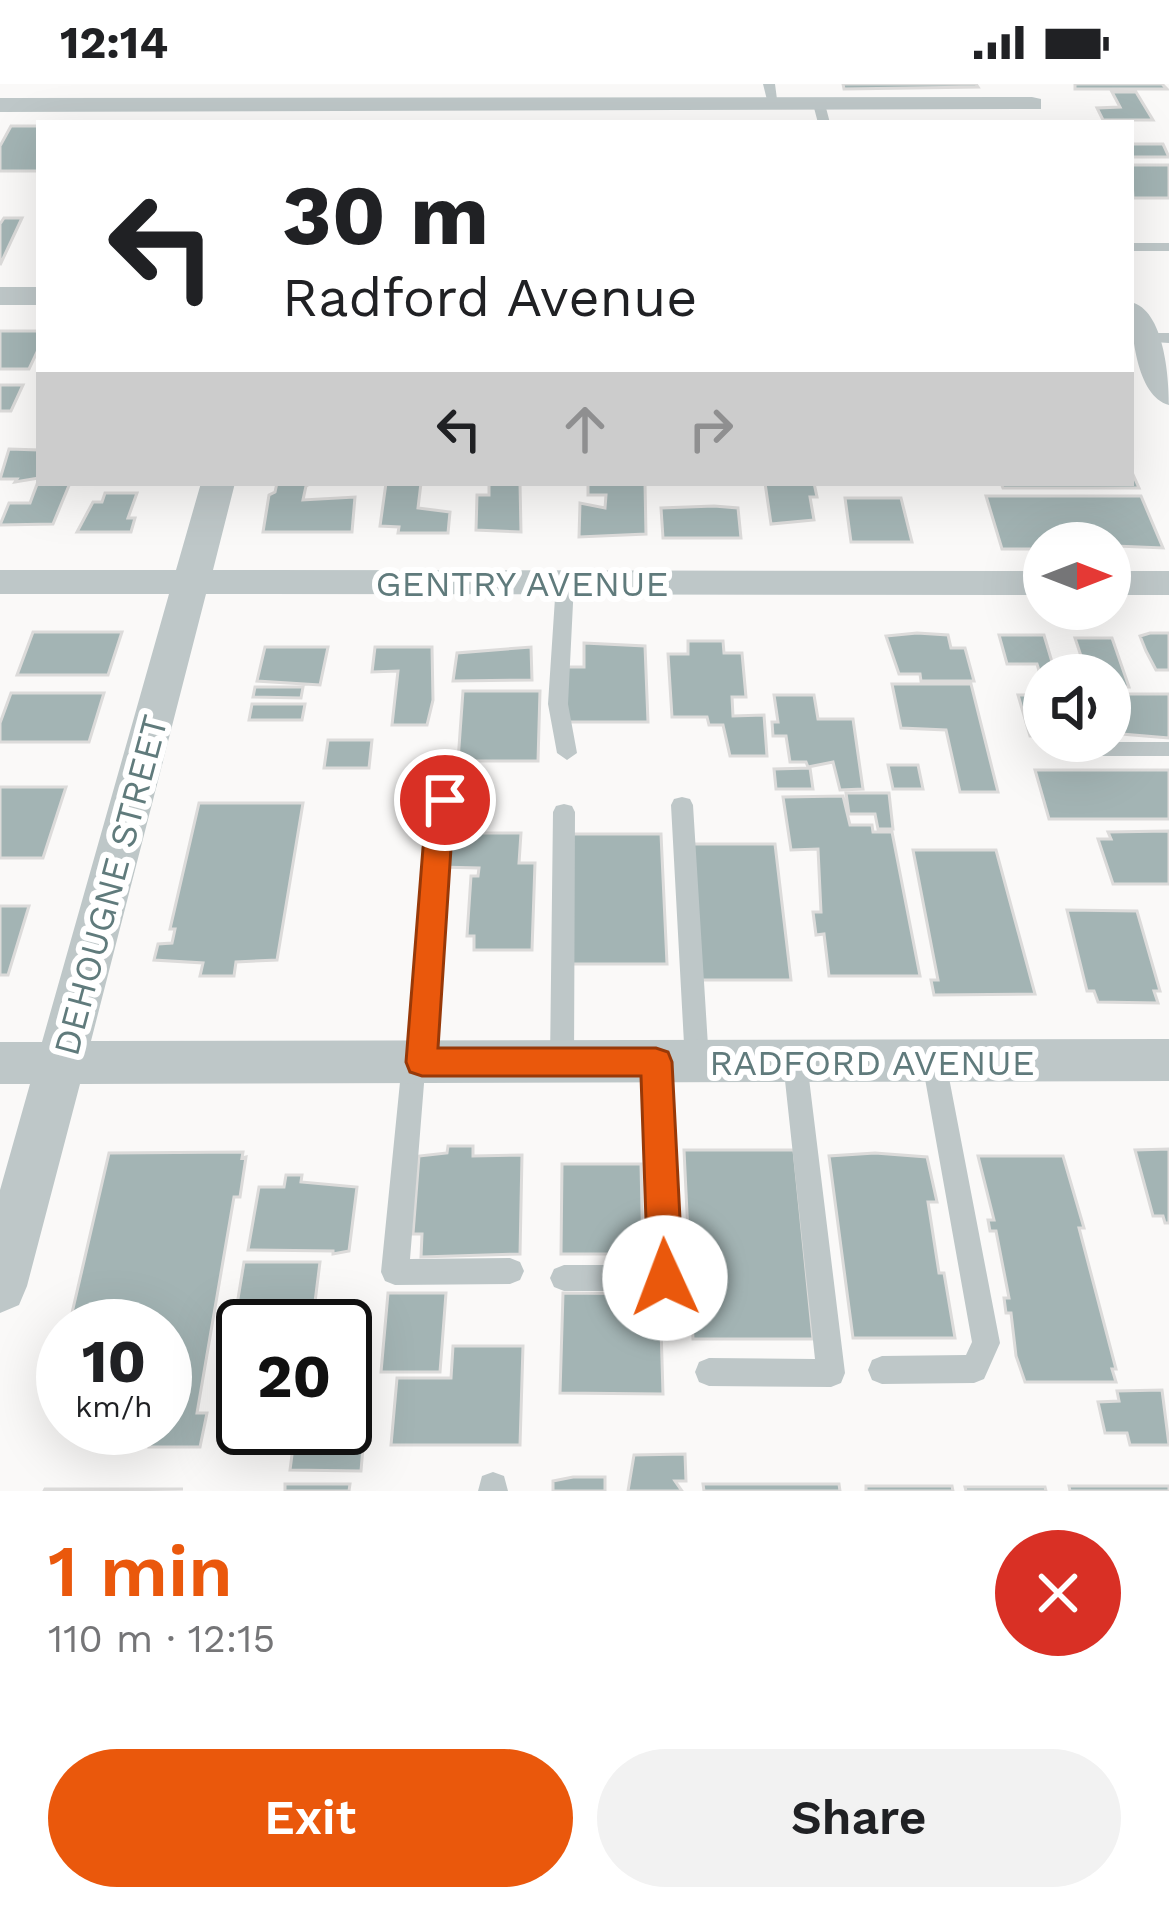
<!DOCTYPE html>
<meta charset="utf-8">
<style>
body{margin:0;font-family:"Work Sans",sans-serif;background:#f2f2f2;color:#202124;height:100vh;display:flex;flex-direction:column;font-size:45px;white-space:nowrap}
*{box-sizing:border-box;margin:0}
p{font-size:39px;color:#757577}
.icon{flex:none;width:66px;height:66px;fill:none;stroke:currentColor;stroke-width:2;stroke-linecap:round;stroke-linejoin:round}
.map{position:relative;height:1407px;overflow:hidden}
.details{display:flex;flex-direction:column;background:#fff;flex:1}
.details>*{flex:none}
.guide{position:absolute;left:36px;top:36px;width:1098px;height:366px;border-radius:0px;box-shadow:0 12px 48px #0002;background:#fff;color:#202124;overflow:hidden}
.needle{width:78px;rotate:90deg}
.fabs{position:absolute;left:1023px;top:438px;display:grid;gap:24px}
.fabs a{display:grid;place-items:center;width:108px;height:108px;border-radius:50%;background:#fff;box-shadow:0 12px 48px #0002;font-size:60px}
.speed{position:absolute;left:36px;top:1215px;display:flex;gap:24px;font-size:60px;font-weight:700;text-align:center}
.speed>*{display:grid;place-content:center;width:156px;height:156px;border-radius:50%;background:#fff;box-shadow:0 12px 48px #0002;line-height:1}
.speed small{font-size:30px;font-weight:400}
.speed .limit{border:6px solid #111;border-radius:18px;background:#fff;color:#111}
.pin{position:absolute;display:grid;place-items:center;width:102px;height:102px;color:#fff;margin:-51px;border:6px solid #fff;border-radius:50%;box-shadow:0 3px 12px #0007}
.me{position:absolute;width:132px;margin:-66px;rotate:358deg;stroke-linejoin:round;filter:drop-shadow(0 0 9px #0008)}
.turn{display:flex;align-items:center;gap:42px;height:252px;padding:0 48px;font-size:54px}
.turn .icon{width:156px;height:156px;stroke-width:2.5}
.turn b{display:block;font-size:84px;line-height:102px}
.lanes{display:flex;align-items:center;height:114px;padding:0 48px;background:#0003;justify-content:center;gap:60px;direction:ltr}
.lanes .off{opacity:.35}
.round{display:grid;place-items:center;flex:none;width:126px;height:126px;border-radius:63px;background:#f2f2f2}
.headline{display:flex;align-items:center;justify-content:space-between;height:204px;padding:0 48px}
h1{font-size:72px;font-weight:600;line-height:90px;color:#ea580c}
.cta{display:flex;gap:24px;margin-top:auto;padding:24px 48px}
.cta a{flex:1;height:138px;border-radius:72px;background:#ea580c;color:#fff;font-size:48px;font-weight:600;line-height:138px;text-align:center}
.cta a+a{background:#f2f2f2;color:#202124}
.status{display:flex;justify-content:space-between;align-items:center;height:84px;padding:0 60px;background:#fff;direction:ltr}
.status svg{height:33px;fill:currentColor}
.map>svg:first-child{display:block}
.building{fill:#a3b4b4;stroke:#dcdbda;stroke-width:3}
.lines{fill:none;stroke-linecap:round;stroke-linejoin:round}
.lane{fill:#bec7c8;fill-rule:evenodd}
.street{fill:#bec7c8;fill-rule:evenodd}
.route{fill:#ea580c;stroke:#983908;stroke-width:3}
.labels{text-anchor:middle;stroke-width:12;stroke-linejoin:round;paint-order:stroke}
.street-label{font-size:36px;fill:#607b7c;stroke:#fff}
</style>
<div class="status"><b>12:14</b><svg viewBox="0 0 49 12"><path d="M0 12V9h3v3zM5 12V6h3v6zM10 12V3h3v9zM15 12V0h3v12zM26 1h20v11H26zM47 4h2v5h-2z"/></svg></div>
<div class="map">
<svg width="1169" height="1407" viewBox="0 0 1169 1407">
<rect width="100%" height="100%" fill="#faf9f8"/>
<path class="building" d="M843 0H976L978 3 844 5Z
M1075 0H1162L1167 5H1075Z
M1112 8H1136L1153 36H1103L1097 24 1120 23Z
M11 42H39V87H0V62Z
M1131 60H1163L1169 73H1131Z
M1131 81H1169V114H1133Z
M4 134H22L0 181V140Z
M0 247H39V264L29 285H0Z
M0 301H23L11 327H0Z
M9 365 39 366V394L15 398 17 395H0Z
M1131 386 1139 404H1003L1001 399H1131Z
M39 395 70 399 53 440 0 441 9 419H30Z
M277 399H312L306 402 303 416 355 413 352 448H263L269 411 275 408Z
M386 399H421L418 424 450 428 448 449H398L399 443 380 442Z
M489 399H520L521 448 476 446 477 411H489Z
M588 399H645L646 450 579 453 580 419 605 424 606 411H588Z
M765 399H814L817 413H810L814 436 771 440Z
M105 409H137L128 434H135L131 448H77L93 418H102Z
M986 412H1141L1163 464 1044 459V465H1002Z
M845 414H901L912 458H851Z
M714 422 738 424 741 454H663L661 424Z
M33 548H122L108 591H17Z
M917 549 948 551 951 564H965L974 597H921L920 590H899L886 552Z
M1150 549H1169V586H1156L1146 567 1140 552Z
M999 551H1044L1052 578H1083L1075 554H1112L1129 603H1110V591H1044V603L1037 580H1007Z
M688 557H723L724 569H742L746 613H732L733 632 764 631 767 672H730L723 641H709L707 633H672L668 570H688Z
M584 559 645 562 648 638H565L566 583H584Z
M265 563H328L320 601 257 597Z
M375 563H432L433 616 427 641H392L398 587 372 588Z
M531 563 532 596 453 597 457 569Z
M892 600H971L998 708H960L946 646 901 644Z
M255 603H303L301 614 253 613Z
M463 607H540L538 677H458Z
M11 609H104L89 658H0V639Z
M1110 610H1169V654L1110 649Z
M774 611H814L818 635H853L863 705 840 706 833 678 808 683 806 678H790L786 652H773L772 638H778Z
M1018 611H1044V652H1030Z
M252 620H305L302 636H249Z
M328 656H372L369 684H324Z
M888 681H918L923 705H893Z
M810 684 813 705H776L774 685Z
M1035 686H1169V735H1049Z
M0 703H66L43 774H0Z
M846 709H889L893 745H878L875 730H849Z
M843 712 850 741H872L873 748H892L920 892H829L824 850 816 851 813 828H821L818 765 791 766 783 713Z
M199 719H303L277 876 236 878 234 892H200L203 879 154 876 158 860 172 859 175 845H170Z
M1169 747V800H1113L1098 755H1111L1108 748Z
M442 749H521L519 779H535L532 866H474V852H467L471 792H478L479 784 439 783Z
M568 750H661L667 880H568Z
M689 760H775L791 896H697Z
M913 766H996L1035 910 934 911 931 896H938Z
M0 822H29L8 891H0Z
M1067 826 1137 827 1160 907H1154L1158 919 1098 918 1094 907H1087Z
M448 1062H473V1072L522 1071 520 1170 421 1173 422 1150H413L419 1072 447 1069Z
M1169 1065V1139H1165L1163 1132H1153L1135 1066Z
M684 1066H794L813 1255H693Z
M243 1068 242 1074 246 1073 240 1113H234L197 1329H207L200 1363H149L153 1344H165V1242H69L109 1069Z
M875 1069 927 1073 937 1118H928L939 1189H944L955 1254H853L829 1072Z
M978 1072H1063L1084 1144H1079L1116 1285H1112L1116 1298H1025L1016 1272 1011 1229H1006L1004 1214H1009L996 1147H990L988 1136H994Z
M562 1080H641L643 1170H561Z
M286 1091H302L301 1098 357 1103 349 1167 333 1170V1167L248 1166 259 1103H284Z
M244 1178H320L312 1242H243V1306H223Z
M388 1209H446L440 1288H381Z
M563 1209 660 1210 663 1310 560 1309Z
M453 1262H523L520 1361H391L397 1294H451Z
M63 1268V1328H49Z
M1162 1306 1169 1361H1130L1127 1349H1105L1098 1318 1119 1317 1117 1307Z
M293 1363H363L361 1387 290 1386Z
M685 1370 686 1397H675L682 1407H628L634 1371Z
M573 1393H605V1407H553V1397Z
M285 1400H350L349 1407H285Z
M703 1400H839L840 1407H704Z
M866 1402H952L953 1407H866Z
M1069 1402H1169V1407H1070Z
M965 1403H1045L1046 1407H966Z
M45 1405H183L44 1407Z"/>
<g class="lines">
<path class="lane" d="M763 0H775L778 23 768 20Z
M819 16 825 20 830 39H818L813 20Z
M1131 159H1169V167H1131Z
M1144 249H1169V259L1139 257V251Z
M565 493 574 499 568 620 577 669 567 676 557 669 548 620 556 499Z
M1078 658H1169V672H1078L1068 665Z
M445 708 452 710 456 716 448 764 434 978 425 987 410 1175 510 1174 520 1178 524 1187 520 1196 510 1200 395 1201 385 1197 381 1188 402 978 410 969 426 764 434 716 438 710Z
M682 713 690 715 693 721 709 978 706 986 697 989 688 986 685 978 671 721 674 715Z
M564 720 572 722 575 728 574 978 571 986 562 989 553 986 550 978 553 728 556 722Z
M656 967 665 970 668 978 679 1194 675 1203 665 1207H564L554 1203 550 1194 554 1185 564 1181H651L644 978 647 970Z
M795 967 804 970 807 978 845 1289 841 1299 831 1303 709 1302 699 1298 695 1288 699 1278 709 1274 815 1275 783 978 786 970Z
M934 967 943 970 946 978 1000 1259 984 1295 974 1299 882 1300 872 1296 868 1286 872 1276 882 1272 966 1271 972 1258 922 978 925 970Z
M493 1388 504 1392 508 1407H478L482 1392Z"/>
<path class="street" d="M1032 13 1041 15V25L0 28V14Z
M0 203H39V221H0Z
M1131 218C1164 226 1169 292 1169 321 1136 312 1131 247 1131 218Z
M201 399H235L213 486 1044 487V511L206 510 91 957 1169 955V997L80 1000 27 1202 19 1221 0 1229V1106L30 1000H0V958H42L169 510H0V486H176Z
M1110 487H1169V511H1110Z"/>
</g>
<path class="route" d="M445 706 459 716 451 764 438 964H656L668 968 672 978 683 1194 678 1206 665 1211 653 1206 648 1194 641 992H422L410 988 406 978 423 764 431 716Z"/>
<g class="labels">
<g class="street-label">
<text x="522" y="512">GENTRY AVENUE</text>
<text transform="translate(110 801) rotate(-75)" y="13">DEHOUGNE STREET</text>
<text x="872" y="991">RADFORD AVENUE</text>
</g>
</g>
</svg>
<div class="fabs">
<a><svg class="needle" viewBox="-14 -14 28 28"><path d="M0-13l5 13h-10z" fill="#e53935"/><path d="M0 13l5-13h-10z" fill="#757577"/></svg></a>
<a><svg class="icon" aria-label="sound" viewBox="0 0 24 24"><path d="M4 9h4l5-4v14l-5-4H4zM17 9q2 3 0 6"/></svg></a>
</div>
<div class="speed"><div>10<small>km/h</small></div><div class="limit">20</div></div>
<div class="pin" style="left:445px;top:716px;background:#d93025"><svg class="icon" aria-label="arrive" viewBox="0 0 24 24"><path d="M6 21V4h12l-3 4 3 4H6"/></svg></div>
<svg class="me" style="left:665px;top:1194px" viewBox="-20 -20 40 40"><circle r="19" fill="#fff"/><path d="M0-13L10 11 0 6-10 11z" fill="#ea580c"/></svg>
<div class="guide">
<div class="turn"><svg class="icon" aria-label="left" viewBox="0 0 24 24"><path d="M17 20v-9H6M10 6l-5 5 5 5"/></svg><div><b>30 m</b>Radford Avenue</div></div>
<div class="lanes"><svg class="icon" aria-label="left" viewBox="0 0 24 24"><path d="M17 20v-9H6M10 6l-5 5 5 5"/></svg><svg class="icon off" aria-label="ahead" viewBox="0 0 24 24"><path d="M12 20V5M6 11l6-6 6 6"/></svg><svg class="icon off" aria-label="right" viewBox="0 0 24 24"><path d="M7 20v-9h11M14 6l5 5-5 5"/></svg></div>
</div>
</div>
<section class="details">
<div class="headline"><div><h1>1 min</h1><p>110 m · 12:15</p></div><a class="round" style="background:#d93025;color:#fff"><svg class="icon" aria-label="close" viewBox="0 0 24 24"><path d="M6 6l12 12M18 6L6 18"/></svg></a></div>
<div class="cta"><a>Exit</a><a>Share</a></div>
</section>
